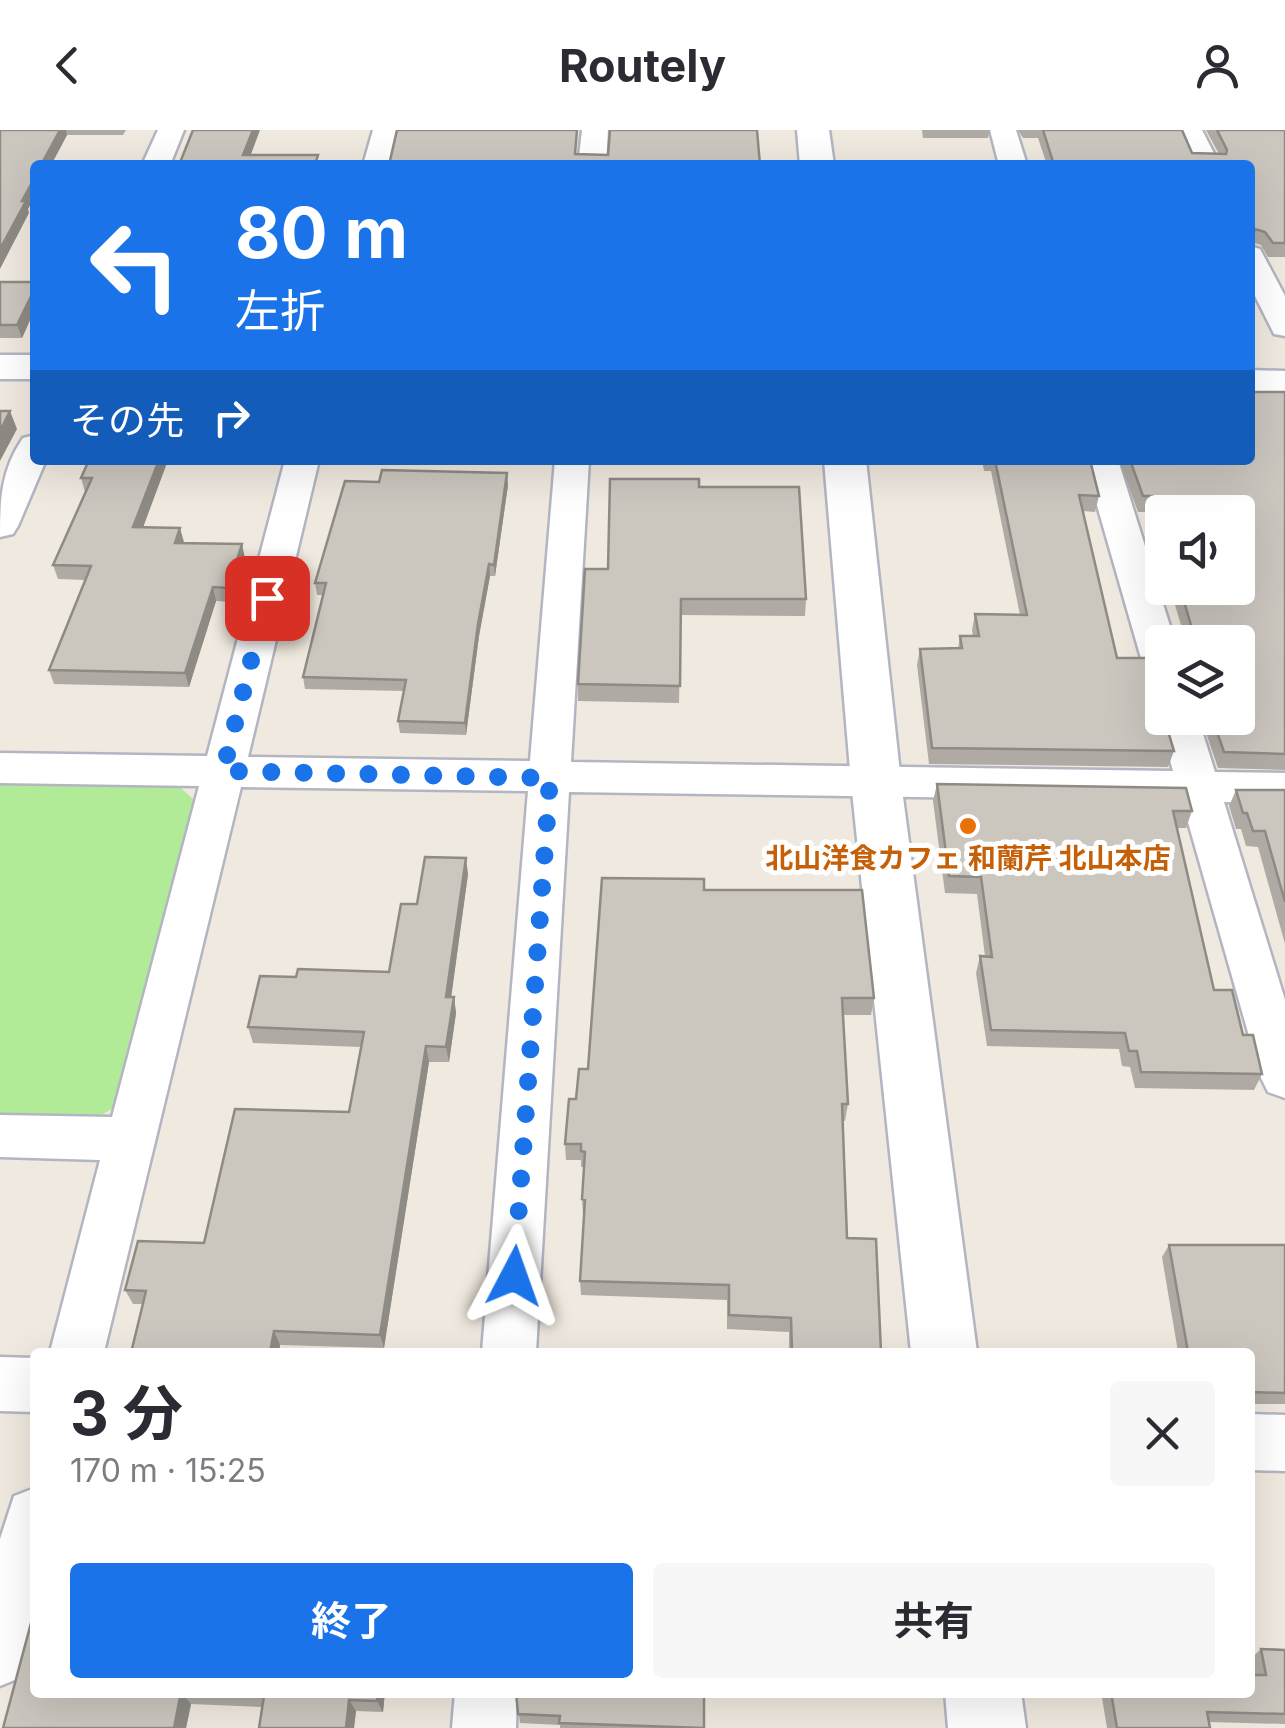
<!DOCTYPE html>
<html lang="ja">
<meta charset="utf-8">
<style>
body{margin:0;font-family:Inter,"Noto Sans JP",sans-serif;background:#f7f7f7;color:#2b2b33;height:100vh;display:flex;flex-direction:column;font-size:38px;white-space:nowrap}
*{box-sizing:border-box;margin:0}
p{font-size:32px;color:#7c7c81}
.icon{flex:none;width:55px;height:55px;fill:none;stroke:currentColor;stroke-width:2;stroke-linecap:round;stroke-linejoin:round}
.map{position:relative;flex:1;overflow:hidden}
.side{position:absolute;left:30px;top:1218px;width:1225px;height:350px;display:flex;flex-direction:column;background:#fff;border-radius:10px;box-shadow:0 10px 40px #0002}
.side>*{flex:none}
.top-card{position:absolute;left:30px;top:30px;width:1225px;height:305px;border-radius:10px;box-shadow:0 10px 40px #0002;background:#1a73e8;color:#fff;overflow:hidden}
.tools{position:absolute;left:1145px;top:365px;display:grid;gap:20px}
.tools a{display:grid;place-items:center;width:110px;height:110px;border-radius:10px;background:#fff;box-shadow:0 10px 40px #0002;font-size:50px}
.pin{position:absolute;display:grid;place-items:center;width:85px;height:85px;color:#fff;margin:-42px;border-radius:20px;box-shadow:0 5px 15px #0006}
.me{position:absolute;width:110px;margin:-55px;rotate:4deg;stroke-linejoin:round;filter:drop-shadow(0 0 8px #0008)}
.turn{display:flex;align-items:center;gap:35px;height:210px;padding:0 40px;font-size:45px}
.turn .icon{width:130px;height:130px;stroke-width:2.5}
.turn b{display:block;font-size:70px;line-height:85px}
.then{display:flex;align-items:center;height:95px;padding:0 40px;background:#0003;gap:20px;font-size:38px}
.round{display:grid;place-items:center;flex:none;width:105px;height:105px;border-radius:10px;background:#f7f7f7}
.summary{display:flex;align-items:center;justify-content:space-between;height:170px;padding:0 40px}
h1{font-size:60px;font-weight:700;line-height:75px}
.primary-button{display:flex;gap:20px;margin-top:auto;padding:20px 40px}
.primary-button a{flex:1;height:115px;border-radius:10px;background:#1a73e8;color:#fff;font-size:40px;font-weight:700;line-height:115px;text-align:center}
.primary-button a+a{background:#f7f7f7;color:#2b2b33}
header{display:flex;justify-content:space-between;align-items:center;height:130px;padding:0 40px;background:#fff;font-size:45px;font-weight:700}
.map>svg:first-child{display:block}
.green{fill:#b2eb97}
.lines{fill:none;stroke-linecap:round;stroke-linejoin:round}
.street-casing{stroke:#b3b5c2;stroke-width:5}
.secondary-casing{stroke:#b3b5c2;stroke-width:5}
.street{fill:#fff;fill-rule:evenodd}
.secondary{fill:#fff;fill-rule:evenodd}
.wall{fill:#afaaa3}
.shaded-wall{fill:#8e8b85}
.building{fill:#cbc6be;stroke:#8e8b85;stroke-width:2.5}
.route{stroke:#1a73e8;stroke-width:18;stroke-dasharray:0 32.4}
.food-dot{fill:#e8710a;stroke:#fff;stroke-width:4}
.labels{text-anchor:middle;stroke-width:10;stroke-linejoin:round;paint-order:stroke}
.food-label{font-size:28px;font-weight:bold;fill:#c56008;stroke:#fff}
</style>
<header><svg class="icon" aria-label="back" viewBox="0 0 24 24"><path d="M15 5l-7 7 7 7"/></svg>Routely<svg class="icon" aria-label="person" viewBox="0 0 24 24"><circle cx="12" cy="8" r="4"/><path d="M4 21q1-7 8-7t8 7"/></svg></header>
<div class="map">
<svg width="1285" height="1598" viewBox="0 0 1285 1598">
<rect width="100%" height="100%" fill="#f0e9df"/>
<path class="green" d="M0 653 181 658 196 672 117 976 91 991 0 988Z"/>
<g class="lines">
<g class="street-casing">
<path id="street" d="M158 0H184L170 35H142Z
M373 0H399L391 35H363Z
M582 0H608L606 35H578Z
M990 0H1016L1027 35H999Z
M1176 0H1202L1220 35H1192Z
M1250 116 1260 119 1285 166V206L1274 204 1250 156Z
M35 305V330H46L18 396 13 404 0 407C0 370 1 340 23 308Z
M285 330H319L248 627 530 631 555 330H589L571 632 1173 641 1158 588 1162 580V588H1198L1215 642 1285 643V673L1224 672 1285 870V968L1268 962 1261 948 1182 671 569 662 536 1222H482L528 661 241 657 104 1222H50L100 1030 0 1027V985L112 987 199 656 0 653V623L207 626Z
M1084 330H1118L1175 512H1162V548L1148 544 1143 535Z
M0 1227 35 1228V1282L0 1281Z
M1250 1284 1285 1285V1341L1250 1340Z
M35 1358V1508L22 1547 0 1556V1409L14 1366Z
M455 1562H517L516 1598H452Z"/>
</g>
<g class="secondary-casing">
<path id="secondary" d="M797 0H829L834 35H800Z
M0 225H35V249H0Z
M1250 240 1285 241V265L1250 264Z
M824 330H866L901 652 977 1222H911L851 652Z
M945 1562H1021L1026 1598H948Z"/>
</g>
<use href="#street" class="street"/>
<use href="#secondary" class="secondary"/>
</g>
<path class="wall" d="M0 0H126L123 5H67L28 79 29 83Z
M922 0H990L988 8H923Z
M1018 0H1182L1192 23 1219 24 1206 0H1285V127H1268L1261 115 1251 112 1250 116V35H1047L1038 8H1023Z
M0 152H35V179L22 208H0Z
M1285 262V640L1218 638 1201 588H1238V512H1186L1170 458H1238L1162 382V431L1149 382H1138L1119 330H1250Z
M168 330 143 397 183 413 245 428 232 472 216 471 189 557 54 554 49 540 85 450 58 449 53 435 85 362 81 348Z
M982 330H1090L1099 366 1095 382 1083 381 1117 528 1162 534V579L1161 576 1174 621 1168 637 929 634 917 535 920 519 958 518 960 506H973L972 500 975 484 1020 485 991 341H984Z
M508 355 495 446H490L479 506 466 605 400 603 398 591 404 561 305 559 303 547 323 465H317L315 453Z
M699 357 806 469 805 486 681 485 679 573 578 571V554L608 439Z
M937 654 1192 681 1186 698H1177L1214 860 1243 905 1262 944 1254 960 1135 958 1130 937 1122 936 1119 919 987 916 976 843 980 826H985L977 764 945 763 933 671Z
M1236 660H1285V814L1258 717 1246 716 1241 699H1236L1229 676Z
M468 744 451 867H454L456 883 449 932H429L384 1218 280 1215 279 1222H134L132 1219 143 1174H133L125 1160 204 1113 349 982 361 917 253 913 248 897 296 847 389 842 417 774Z
M704 760 874 868 871 885H843L848 974 845 991H842L847 1108 881 1222H789V1202L727 1199V1170L581 1165 580 1151 584 1085H583L582 1069 584 1037H581V1030H566L565 1014 576 969 588 939Z
M1169 1115H1285V1274H1250V1222H1178L1162 1127Z
M35 1493 385 1562 383 1582 356 1581 354 1598H259L262 1577 191 1574 186 1598H3Z
M1261 1519 1285 1520V1594L1209 1592 1210 1598H1107L1101 1562H1250L1253 1545 1250 1529Z
M516 1562 704 1598H560V1595L520 1593Z"/>
<path class="shaded-wall" d="M60 0H66L67 5 51 35H41Z
M253 0H260L247 35 243 25Z
M35 47V66L28 79 29 83 0 139V119Z
M35 158V179L22 208 17 195Z
M10 281 17 299 0 331V301Z
M159 330H168L138 411 133 397Z
M507 343 508 355 495 446 494 435Z
M180 398 184 412 178 427 175 413Z
M242 414 245 428 232 472 228 458Z
M489 434 490 446 479 506 466 605 465 593 478 494Z
M213 457 216 471 189 557 185 543Z
M466 728 468 744 449 883 446 867Z
M454 867 456 883 449 932 446 917Z
M426 916 429 932 384 1218 380 1205Z
M274 1201 280 1215 279 1222H270Z
M181 1562 191 1574 186 1598H174Z
M378 1562H385L383 1582 377 1571Z
M349 1570 356 1581 354 1598H346Z"/>
<path class="building" d="M0 0H60L41 35H35V47L22 71H26L0 119Z
M193 0H253L243 25H318L315 35H179Z
M397 0H577L575 24 608 25 610 0H757L760 35H389Z
M1043 0H1182L1192 23 1226 24 1227 20 1217 0H1285V113H1273L1265 102 1255 99 1250 113V35H1054Z
M0 152H35V158L17 195H0Z
M1250 262H1285V624L1224 622 1212 588H1238V512H1196L1180 458H1238V382H1162V398L1153 366H1143L1130 330H1250Z
M0 281H10L0 301Z
M89 330H159L133 397 180 398 175 413 242 414 228 458 213 457 185 543 49 540 91 436 53 435 92 348H81Z
M995 330H1090L1099 366 1079 365 1117 528H1149L1162 534V568L1160 573 1162 588H1164L1174 621 932 618 920 519 962 518 960 506H979L975 484 1027 485Z
M382 340 507 343 494 435 489 434 478 494 465 593 398 591 406 550 303 547 326 453H315L345 351 379 352Z
M610 349H699V357H799L806 469H681L680 556 578 554 585 439H608Z
M937 654 1186 658 1192 681H1173L1214 860H1232L1243 905H1253L1262 944 1141 942 1137 921H1129L1125 903 991 900 980 826 992 827 981 747 949 746Z
M1236 660H1285V772L1265 701H1253L1247 683H1243Z
M425 727 466 728 446 867H454L446 917 426 916 380 1205 274 1201 270 1222 132 1219 146 1161 125 1160 138 1111 204 1113 235 979 349 982 364 902 248 897 260 846 296 847 298 839 389 842 401 774H417Z
M602 748 704 749V760H862L874 868H842L848 974H842L847 1108 876 1109 881 1222H792L791 1188 729 1185V1155L580 1151 585 1070 582 1069 585 1022 581 1021V1014H565L569 969H576L579 939H588Z
M1169 1115H1285V1263L1250 1262V1222H1188Z
M31 1493H35V1562H181L174 1598H3Z
M1261 1519 1285 1520V1584L1207 1582 1210 1598H1117L1111 1562H1250V1545H1266Z
M189 1562H378L377 1571 349 1570 346 1598H259L264 1566Z
M516 1562H704V1598L559 1593 560 1586 518 1584Z"/>
<g class="lines">
<path class="route" d="M267 468 223 641 550 648 514 1146"/>
</g>
<circle class="food-dot" cx="968" cy="696" r="10"/>
<g class="labels">
<g class="food-label">
<text x="968" y="738">北山洋食カフェ 和蘭芹 北山本店</text>
</g>
</g>
</svg>
<div class="tools">
<a><svg class="icon" aria-label="sound" viewBox="0 0 24 24"><path d="M4 9h4l5-4v14l-5-4H4zM17 9q2 3 0 6"/></svg></a>
<a><svg class="icon" aria-label="layers" viewBox="0 0 24 24"><path d="M12 4l9 5-9 5-9-5zM3 14l9 5 9-5"/></svg></a>
</div>
<div class="pin" style="left:267px;top:468px;background:#d93025"><svg class="icon" aria-label="arrive" viewBox="0 0 24 24"><path d="M6 21V4h12l-3 4 3 4H6"/></svg></div>
<svg class="me" style="left:514px;top:1146px" viewBox="-20 -20 40 40"><path d="M0-17L14 15 0 8-14 15z" fill="#1a73e8" stroke="#fff" stroke-width="4"/></svg>
<div class="top-card">
<div class="turn"><svg class="icon" aria-label="left" viewBox="0 0 24 24"><path d="M17 20v-9H6M10 6l-5 5 5 5"/></svg><div><b>80 m</b>左折</div></div>
<div class="then">その先<svg class="icon" aria-label="right" viewBox="0 0 24 24"><path d="M7 20v-9h11M14 6l5 5-5 5"/></svg></div>
</div>
<section class="side">
<div class="summary"><div><h1>3 分</h1><p>170 m · 15:25</p></div><a class="round"><svg class="icon" aria-label="close" viewBox="0 0 24 24"><path d="M6 6l12 12M18 6L6 18"/></svg></a></div>
<div class="primary-button"><a>終了</a><a>共有</a></div>
</section>
</div>
